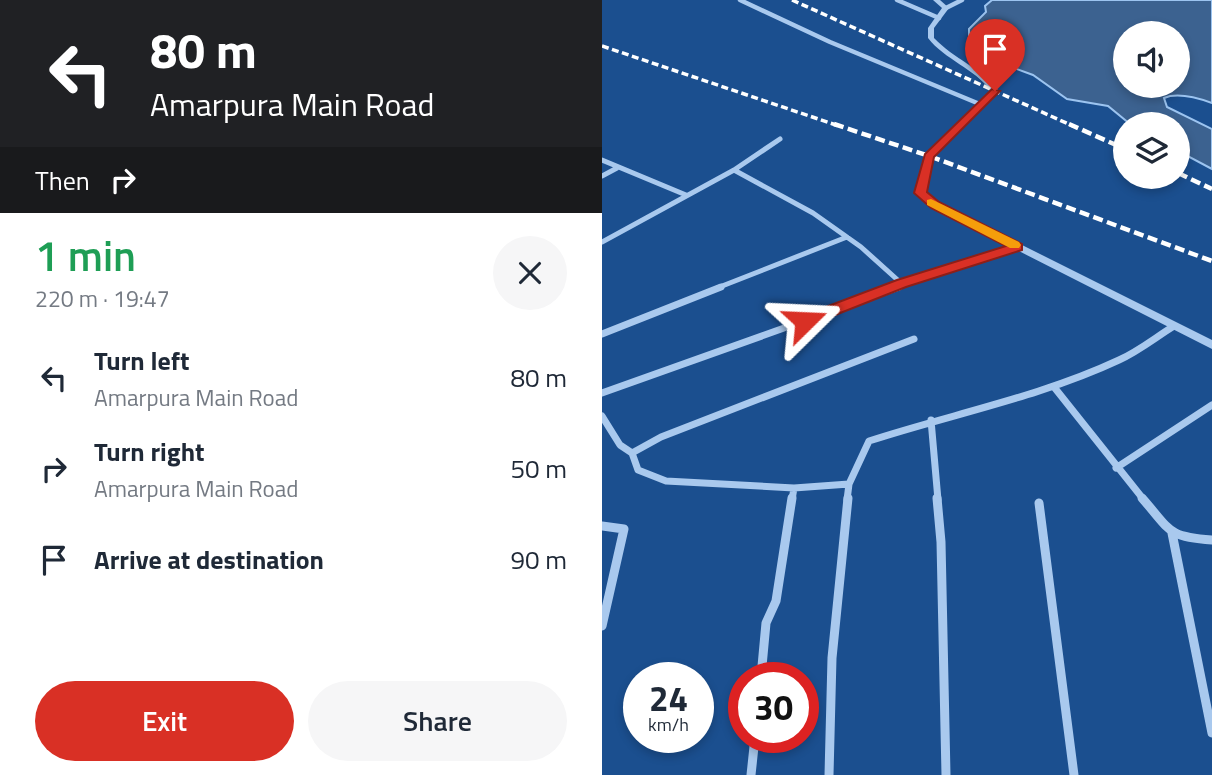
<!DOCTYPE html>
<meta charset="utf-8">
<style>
body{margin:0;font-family:"Titillium Web",sans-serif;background:#f6f6f7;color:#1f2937;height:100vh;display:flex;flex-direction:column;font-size:26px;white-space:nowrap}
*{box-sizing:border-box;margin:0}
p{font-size:23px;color:#747a83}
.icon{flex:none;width:38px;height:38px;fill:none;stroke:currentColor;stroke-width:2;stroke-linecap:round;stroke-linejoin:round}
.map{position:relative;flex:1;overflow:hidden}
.sheet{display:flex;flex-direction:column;background:#fff;width:602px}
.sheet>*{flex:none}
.top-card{background:#202124;color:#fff;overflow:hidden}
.tools{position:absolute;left:511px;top:21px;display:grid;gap:14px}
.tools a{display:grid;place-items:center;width:77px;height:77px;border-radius:50%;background:#fff;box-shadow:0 4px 10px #0003;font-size:35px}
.speed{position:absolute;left:21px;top:662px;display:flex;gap:14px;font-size:35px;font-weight:700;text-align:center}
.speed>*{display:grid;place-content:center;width:91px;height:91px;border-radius:50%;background:#fff;box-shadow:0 4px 10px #0003;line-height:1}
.speed small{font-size:18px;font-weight:400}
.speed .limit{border:10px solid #d22;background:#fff;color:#111}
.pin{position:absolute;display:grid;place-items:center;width:60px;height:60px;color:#fff;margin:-72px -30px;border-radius:50% 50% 50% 0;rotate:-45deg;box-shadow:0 0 7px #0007}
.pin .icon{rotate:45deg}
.me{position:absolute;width:77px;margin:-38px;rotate:69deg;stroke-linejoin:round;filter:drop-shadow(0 0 5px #0008)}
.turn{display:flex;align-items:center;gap:24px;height:147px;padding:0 35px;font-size:32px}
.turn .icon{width:91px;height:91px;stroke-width:2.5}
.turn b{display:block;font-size:49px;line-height:60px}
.then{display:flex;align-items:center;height:66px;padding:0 35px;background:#0003;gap:14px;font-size:26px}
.round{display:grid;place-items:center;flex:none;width:74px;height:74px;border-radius:37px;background:#f6f6f7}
.headline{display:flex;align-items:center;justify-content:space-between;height:119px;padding:0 35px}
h1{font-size:42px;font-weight:600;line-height:52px;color:#1e9e55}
.button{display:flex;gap:14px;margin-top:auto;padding:14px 35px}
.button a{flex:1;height:80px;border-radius:42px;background:#d93025;color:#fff;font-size:28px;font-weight:600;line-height:80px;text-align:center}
.button a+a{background:#f6f6f7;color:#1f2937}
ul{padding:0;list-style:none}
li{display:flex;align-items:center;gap:21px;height:91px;padding:0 35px}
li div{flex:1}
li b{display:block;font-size:26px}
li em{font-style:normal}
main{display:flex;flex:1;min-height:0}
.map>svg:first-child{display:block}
.water{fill:#3c6290;stroke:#9cc4f0;stroke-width:2;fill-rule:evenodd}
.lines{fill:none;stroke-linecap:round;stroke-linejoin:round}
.minor-far3{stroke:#a9c9ee;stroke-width:4.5}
.minor-far2{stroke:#a9c9ee;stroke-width:5}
.minor-far1{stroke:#a9c9ee;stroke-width:7}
.minor{stroke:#a9c9ee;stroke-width:9}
.tertiary{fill:#a9c9ee;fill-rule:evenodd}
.rail-far1{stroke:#fff;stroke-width:3.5;stroke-dasharray:7 3.5;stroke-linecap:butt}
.rail{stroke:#fff;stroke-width:4.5;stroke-dasharray:10 4.5;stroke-linecap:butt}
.route{fill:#d93025;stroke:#8d1f18;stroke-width:2}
.slow{fill:#f59e0b}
</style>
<main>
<section class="sheet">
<div class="top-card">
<div class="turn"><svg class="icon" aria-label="left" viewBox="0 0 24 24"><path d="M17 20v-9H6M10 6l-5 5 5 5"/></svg><div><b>80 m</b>Amarpura Main Road</div></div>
<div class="then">Then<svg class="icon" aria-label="right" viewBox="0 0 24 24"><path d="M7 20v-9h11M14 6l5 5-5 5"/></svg></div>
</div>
<div class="headline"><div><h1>1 min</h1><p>220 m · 19:47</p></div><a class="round"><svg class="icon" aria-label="close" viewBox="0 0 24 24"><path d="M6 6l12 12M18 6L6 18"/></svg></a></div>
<ul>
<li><svg class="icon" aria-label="left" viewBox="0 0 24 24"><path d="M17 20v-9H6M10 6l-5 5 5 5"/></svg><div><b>Turn left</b><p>Amarpura Main Road</p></div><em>80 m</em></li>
<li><svg class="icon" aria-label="right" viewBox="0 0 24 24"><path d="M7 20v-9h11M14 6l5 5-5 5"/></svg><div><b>Turn right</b><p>Amarpura Main Road</p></div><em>50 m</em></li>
<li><svg class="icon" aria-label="arrive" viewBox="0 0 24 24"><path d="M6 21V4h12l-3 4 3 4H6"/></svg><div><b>Arrive at destination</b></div><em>90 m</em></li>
</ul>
<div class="button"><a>Exit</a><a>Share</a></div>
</section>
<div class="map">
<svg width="610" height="775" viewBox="0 0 610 775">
<rect width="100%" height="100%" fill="#1b4f8f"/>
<path class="water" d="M390 0H610V103C596 98 576 92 562 98L565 107 610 129V169L576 151V124H528L506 106 465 99 431 75 393 61 367 36V29L384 12 383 6ZM523 33H576V86H523Z"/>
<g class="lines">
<path class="minor-far3" d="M138 0 228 42 380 105
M295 0 337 18
M344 8 360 0"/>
<path class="minor-far2" d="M0 160 84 195
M132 170 211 213 259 247 299 283
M0 176 15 168
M0 242 132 170 178 139
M115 288 245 237
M291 288 416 247"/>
<path class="minor-far1" d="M0 334 119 287
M452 387 542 500
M0 393 297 287
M0 416 18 445 30 453 36 470 64 481 192 488 247 484 267 441C350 414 438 397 517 360 537 351 554 337 572 326
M329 420 336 500
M30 453 59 437 312 339
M514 468 610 405
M190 500 192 488
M245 500 247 484"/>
<path class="minor" d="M335 498 339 542 344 775
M540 498C569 531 565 537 610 540
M437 503 472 775
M0 526 22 529 0 626
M570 533 610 733
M159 677 164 623 174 601 190 498
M149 775 153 737
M227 775 230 658 246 498"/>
<path class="tertiary" d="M331 0H338L347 8 332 28V38C352 59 379 68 397 91L331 157 323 192 336 203 610 340V349L330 207 315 195 313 193 324 154 389 91C372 68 343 60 326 38V28L340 8Z"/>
<path class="rail-far1" d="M190 0 471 126
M0 46 237 126"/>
<path class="rail" d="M232 124 327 156 610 261
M467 124 523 149
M576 173 610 189"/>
</g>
<path class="route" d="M390 89 398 91 332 157 325 192 337 202 420 244V250L304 287 208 325H197L195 321 197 317 295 280 404 246 329 208 312 193 323 154Z"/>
<path class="slow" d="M329 199 417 242 419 245 417 248H408L325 205V200Z"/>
</svg>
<div class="tools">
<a><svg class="icon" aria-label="sound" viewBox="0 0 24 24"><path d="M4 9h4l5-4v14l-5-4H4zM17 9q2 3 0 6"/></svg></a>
<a><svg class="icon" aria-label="layers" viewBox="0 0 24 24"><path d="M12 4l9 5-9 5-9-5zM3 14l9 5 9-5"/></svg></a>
</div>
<div class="speed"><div>24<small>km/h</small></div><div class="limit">30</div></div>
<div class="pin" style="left:393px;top:91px;background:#d93025"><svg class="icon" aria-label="arrive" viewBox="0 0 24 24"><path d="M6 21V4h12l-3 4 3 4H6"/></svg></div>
<svg class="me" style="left:203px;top:321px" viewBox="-20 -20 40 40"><path d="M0-17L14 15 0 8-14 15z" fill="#d93025" stroke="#fff" stroke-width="4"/></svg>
</div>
</main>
